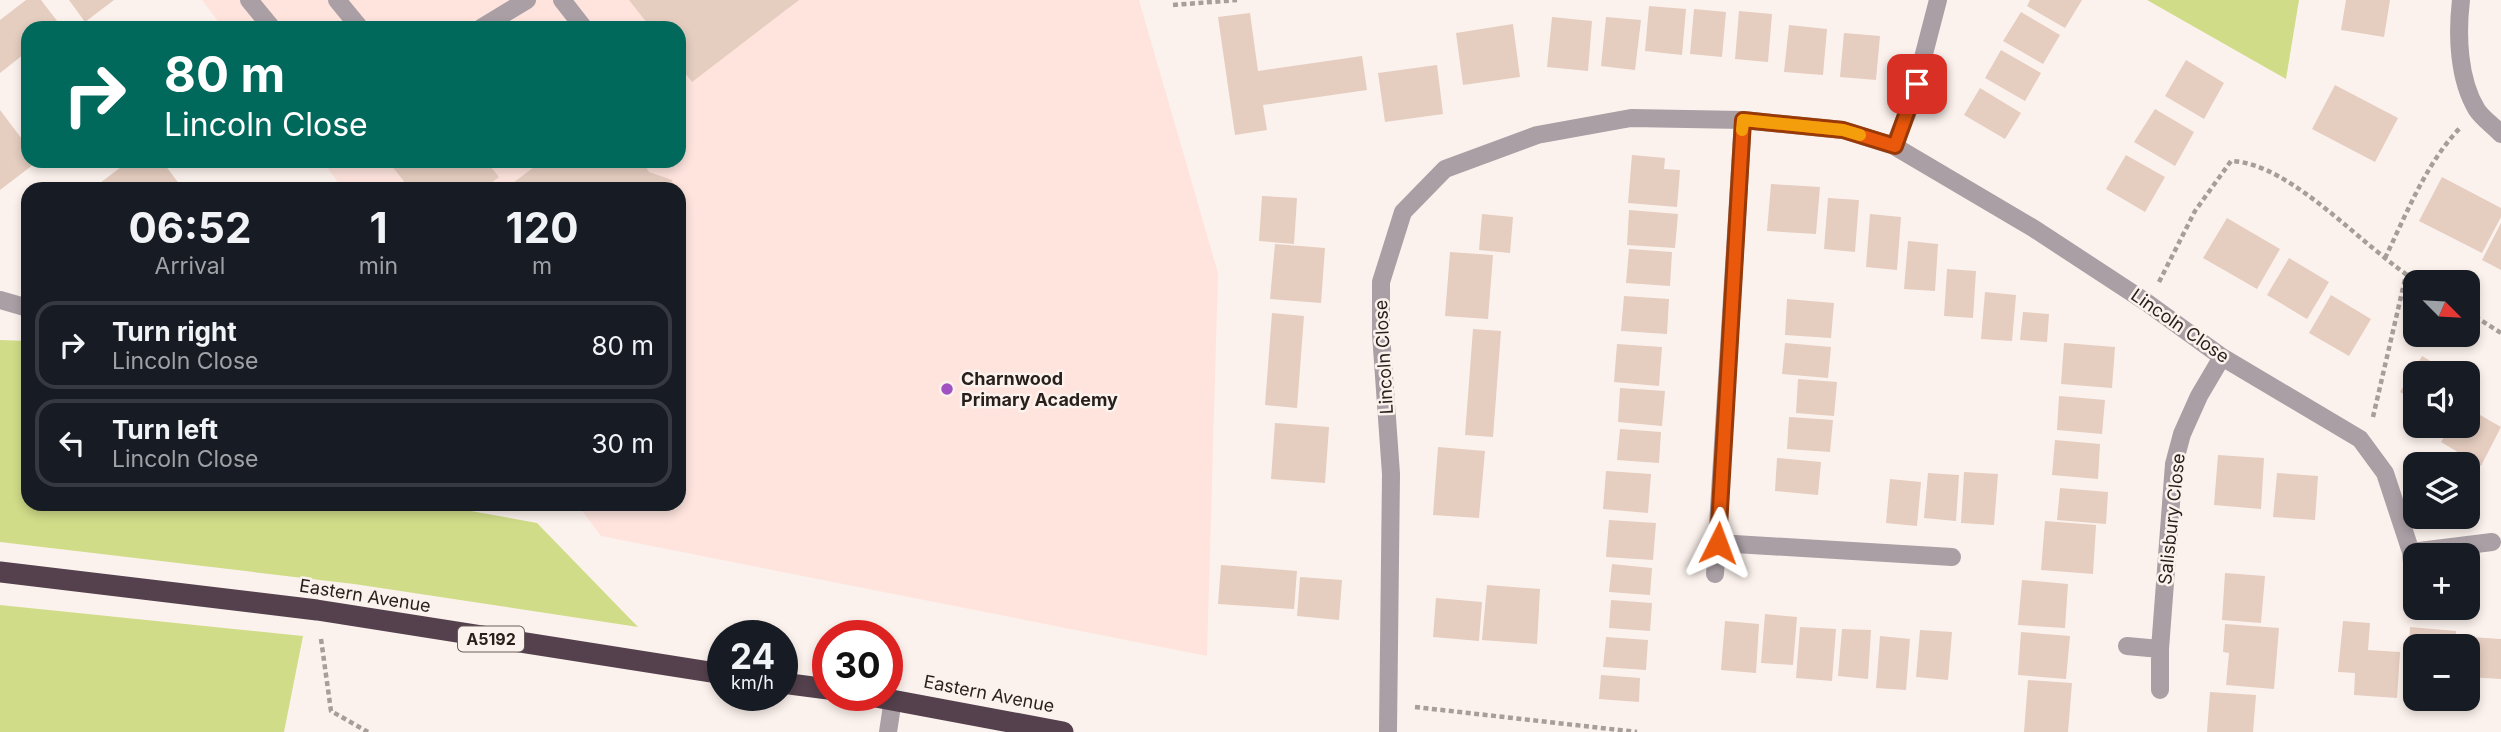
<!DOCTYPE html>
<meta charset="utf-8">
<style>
body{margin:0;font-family:Inter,sans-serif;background:#20242c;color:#f1f3f6;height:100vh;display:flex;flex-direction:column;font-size:26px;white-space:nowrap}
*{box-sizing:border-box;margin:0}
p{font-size:23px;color:#9ea1a6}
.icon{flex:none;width:38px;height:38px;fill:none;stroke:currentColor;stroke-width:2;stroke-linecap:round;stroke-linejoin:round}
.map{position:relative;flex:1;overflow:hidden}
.side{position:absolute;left:21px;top:182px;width:665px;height:329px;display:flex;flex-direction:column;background:#171b24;border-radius:21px;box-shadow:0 4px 10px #0003}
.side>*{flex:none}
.guide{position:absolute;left:21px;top:21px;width:665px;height:147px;border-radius:21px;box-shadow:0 4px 10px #0003;background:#00695c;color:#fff;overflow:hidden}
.needle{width:46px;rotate:114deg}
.fabs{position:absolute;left:2403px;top:270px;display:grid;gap:14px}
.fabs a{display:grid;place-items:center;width:77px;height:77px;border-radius:14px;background:#171b24;box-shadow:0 4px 10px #0003;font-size:35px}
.speed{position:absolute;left:707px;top:620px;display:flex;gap:14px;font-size:35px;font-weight:700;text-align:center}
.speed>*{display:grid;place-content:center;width:91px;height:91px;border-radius:50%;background:#171b24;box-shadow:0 4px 10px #0003;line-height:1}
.speed small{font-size:18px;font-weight:400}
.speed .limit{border:10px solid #d22;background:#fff;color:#111}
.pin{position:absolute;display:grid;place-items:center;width:60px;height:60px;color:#fff;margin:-30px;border-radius:14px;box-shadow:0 4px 10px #0006}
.me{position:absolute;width:77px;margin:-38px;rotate:3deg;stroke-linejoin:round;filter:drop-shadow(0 0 5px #0008)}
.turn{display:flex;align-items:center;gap:24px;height:147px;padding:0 28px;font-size:32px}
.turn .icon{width:91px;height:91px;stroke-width:2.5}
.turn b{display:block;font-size:49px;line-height:60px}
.eta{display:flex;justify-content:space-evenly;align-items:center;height:119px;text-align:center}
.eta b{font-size:42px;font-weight:700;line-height:49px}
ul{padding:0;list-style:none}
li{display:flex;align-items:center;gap:21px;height:88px;margin:0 14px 10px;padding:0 14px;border:4px solid #363941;border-radius:21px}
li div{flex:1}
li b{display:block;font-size:26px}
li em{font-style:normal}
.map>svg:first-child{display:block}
.education{fill:#fee4dd}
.green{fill:#d0dc88}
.building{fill:#e5cdc0}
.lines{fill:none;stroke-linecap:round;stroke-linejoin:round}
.path{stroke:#a79d99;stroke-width:4.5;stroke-dasharray:5 3.5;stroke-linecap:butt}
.minor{stroke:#a99fa5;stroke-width:18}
.highway{stroke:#54414d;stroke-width:21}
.route-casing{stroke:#983908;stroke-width:18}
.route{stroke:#ea580c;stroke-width:12}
.slow{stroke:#f59e0b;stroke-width:12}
.poi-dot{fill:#a152c2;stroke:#fcf2ed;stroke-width:2.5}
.labels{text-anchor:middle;stroke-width:5;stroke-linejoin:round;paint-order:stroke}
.shield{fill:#fcf2ed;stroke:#685e5a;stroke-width:2}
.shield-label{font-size:16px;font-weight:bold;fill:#281f1b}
.street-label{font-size:18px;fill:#281f1b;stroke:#fcf2ed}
.poi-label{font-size:18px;font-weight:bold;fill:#281f1b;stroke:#fcf2ed;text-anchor:start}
</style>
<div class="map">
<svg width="2501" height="732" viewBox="0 0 2501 732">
<rect width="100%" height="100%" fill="#fcf2ed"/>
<path class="education" d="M202 0H1139L1218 273 1207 656 601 536 577 504H679V189H343L322 161H679V28H223Z"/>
<path class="green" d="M2147 0H2299L2286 79Z
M0 340 28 341V504H432L537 523 638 627 354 584 0 542Z
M0 605 303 636 284 732H0Z"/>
<path class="building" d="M26 0H41L61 26 28 28V51L0 73V20Z
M69 0H114L85 22Z
M629 0H799L692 82 679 65V28H651Z
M2030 0H2082L2065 28 2027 6Z
M2346 0H2390L2384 37 2341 30Z
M1649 6 1686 9 1682 55 1645 51Z
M1694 9 1726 12 1722 57 1690 54Z
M1739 11 1772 14 1768 62 1735 59Z
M2021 12 2060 35 2043 64 2003 41Z
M1250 13 1258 71 1362 56 1367 90 1263 105 1267 130 1235 135 1218 17Z
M1552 17 1592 21 1588 71 1547 67Z
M1606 17 1641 20 1635 70 1601 66Z
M1513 24 1520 77 1463 85 1456 33Z
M1789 25 1827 29 1823 75 1784 72Z
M1844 33 1880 36 1876 80 1840 77Z
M2001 50 2041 73 2025 101 1985 78Z
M2186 60 2224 83 2204 119 2165 96Z
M1437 65 1443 114 1385 122 1378 73Z
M2335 85 2398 118 2375 162 2312 129Z
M1980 88 2021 113 2005 139 1964 115Z
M2155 109 2194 132 2175 166 2134 142Z
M0 110 28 147V161H38L0 190Z
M1632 155 1665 158 1664 169 1680 170 1677 207 1628 203Z
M2126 155 2165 177 2145 212 2106 189Z
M129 161H162L180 185 174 189H92Z
M388 161H486L499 177 483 189H410Z
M529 161H650L645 165 649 172 672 180 673 189H505L534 167Z
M2442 177 2501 208V217L2482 253 2419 221Z
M1771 184 1820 187 1816 234 1767 231Z
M1262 196 1297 198 1294 244 1259 241Z
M1828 198 1859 200 1855 252 1824 249Z
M1629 210 1678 214 1675 248 1627 245Z
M1482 214 1513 217 1510 253 1479 250Z
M1870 214 1901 217 1897 270 1866 267Z
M2227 218 2280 249 2257 289 2203 258Z
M2501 223V270L2482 260Z
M1908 241 1938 244 1935 291 1904 289Z
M1275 244 1325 248 1321 303 1270 299Z
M1629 249 1672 252 1670 286 1626 283Z
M1450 252 1493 255 1488 319 1445 316Z
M2289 258 2329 282 2307 319 2267 295Z
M1947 269 1976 271 1973 318 1944 316Z
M1985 292 2016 295 2012 341 1981 339Z
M2331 295 2371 319 2349 356 2309 333Z
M1624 296 1669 299 1667 334 1621 331Z
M1787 299 1834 303 1831 338 1785 335Z
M2023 312 2049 314 2047 342 2020 340Z
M1272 313 1304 316 1297 408 1265 405Z
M1473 329 1501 331 1493 437 1465 435Z
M1785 343 1831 347 1828 378 1782 374Z
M2064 343 2115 347 2112 388 2061 384Z
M1617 344 1662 347 1659 386 1614 382Z
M2422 356 2451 373H2415V401L2400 392Z
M1798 379 1837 382 1834 416 1796 413Z
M1620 388 1665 391 1662 426 1618 422Z
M2059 396 2105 400 2102 434 2057 430Z
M2468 408 2501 427 2481 466 2441 442 2451 425H2468Z
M1789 417 1833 420 1830 452 1787 449Z
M1275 423 1329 427 1325 483 1271 479Z
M1620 429 1661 432 1659 463 1617 460Z
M2055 440 2100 444 2098 479 2052 475Z
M1438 447 1485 451 1479 518 1433 515Z
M2218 455 2264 458 2261 509 2214 505Z
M1777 458 1821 462 1818 495 1775 491Z
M1606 471 1651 474 1648 513 1603 509Z
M1964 472 1998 474 1994 525 1961 523Z
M1928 473 1959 475 1956 521 1924 518Z
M2277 473 2318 476 2315 520 2273 517Z
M1890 479 1921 482 1917 526 1886 523Z
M2060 488 2108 492 2106 524 2057 520Z
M1609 520 1656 523 1653 560 1606 557Z
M2045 521 2096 525 2093 574 2041 570Z
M1612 564 1652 568 1650 595 1609 592Z
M1221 565 1297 571 1294 609 1218 604Z
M2225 573 2265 576 2261 623 2222 620Z
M1300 577 1342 580 1339 620 1297 616Z
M2022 580 2068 584 2065 628 2018 625Z
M1487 585 1540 589 1537 644 1482 640Z
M1436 598 1482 602 1479 641 1433 637Z
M1611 600 1652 603 1650 631 1609 628Z
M1765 614 1797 617 1793 665 1761 663Z
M1725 621 1759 624 1756 673 1721 670Z
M2343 621 2370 623 2368 650 2400 652 2397 698 2354 695 2355 673 2338 672Z
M2225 624 2279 628 2274 689 2226 685 2229 653 2223 652Z
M1800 627 1836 629 1832 681 1796 678Z
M2410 627 2456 631 2455 646H2415V674H2407Z
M1842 629 1871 630 1868 679 1838 676Z
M1920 630 1952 632 1948 680 1916 677Z
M2021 632 2070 636 2066 679 2018 675Z
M1880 636 1910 639 1906 690 1876 688Z
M1606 637 1648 640 1646 670 1603 667Z
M2471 637 2501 639V679L2468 677Z
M1601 675 1640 678 1639 702 1599 699Z
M2028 680 2072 683 2068 732H2024Z
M2210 692 2256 695 2253 732H2207Z"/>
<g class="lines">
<path class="path" d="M1173 5 1237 0
M2385 258C2406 215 2426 163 2460 128
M2159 282 2195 211 2231 161C2292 163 2365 250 2418 282
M2468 312 2501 333
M2373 417 2406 275
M321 639 331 711 368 732
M1415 707 1637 732"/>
<path class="minor" d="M249 0 272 28
M337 0 360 28
M562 0 584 28
M2461 0C2457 34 2458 79 2477 110 2483 119 2494 126 2501 134
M481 28 527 0
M1894 146 1911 104 1938 0
M0 300 28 308
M1718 543 1952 557
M2411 552 2492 542
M1715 574 1743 120
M2127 646 2160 649
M2160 690V649L2174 464 2182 434 2199 396 2222 357
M888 732 893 699
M1388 732 1391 474 1381 334V282L1403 212 1445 169 1537 135 1631 118 1743 120 1843 130 1894 146 2033 228 2146 302 2222 357 2360 439 2385 473 2411 552 2414 584"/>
<path class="highway" d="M0 572 317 610 723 674
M782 683 828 689
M865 695 1063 732"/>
</g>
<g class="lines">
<g class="route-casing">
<path id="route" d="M1718 543 1743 120 1843 130 1895 146 1917 84"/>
</g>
<use href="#route" class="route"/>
<path class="slow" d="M1742 130 1743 120 1843 130 1860 135"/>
</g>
<circle class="poi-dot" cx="947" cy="389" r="7"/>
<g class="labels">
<rect class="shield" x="458" y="626.5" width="66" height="25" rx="5"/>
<g class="shield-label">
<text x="491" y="645">A5192</text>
</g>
<g class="street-label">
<text transform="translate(2180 326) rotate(35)" y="6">Lincoln Close</text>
<text transform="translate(1384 357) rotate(-93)" y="6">Lincoln Close</text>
<text transform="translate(2172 519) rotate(-84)" y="6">Salisbury Close</text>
<text transform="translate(365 596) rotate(9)" y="6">Eastern Avenue</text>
<text transform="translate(989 694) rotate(11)" y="6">Eastern Avenue</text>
</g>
<g class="poi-label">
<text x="961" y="385">Charnwood<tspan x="961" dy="21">Primary Academy</tspan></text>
</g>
</g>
</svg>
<div class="fabs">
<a><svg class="needle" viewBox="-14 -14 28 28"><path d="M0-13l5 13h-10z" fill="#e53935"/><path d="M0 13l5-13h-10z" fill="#9ea1a6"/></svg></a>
<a><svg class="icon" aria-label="sound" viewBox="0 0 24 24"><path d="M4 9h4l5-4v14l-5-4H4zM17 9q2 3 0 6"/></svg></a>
<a><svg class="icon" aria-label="layers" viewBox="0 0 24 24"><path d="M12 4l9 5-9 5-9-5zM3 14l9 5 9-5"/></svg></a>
<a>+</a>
<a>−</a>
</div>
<div class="speed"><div>24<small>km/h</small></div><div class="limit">30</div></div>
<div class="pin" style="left:1917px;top:84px;background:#d93025"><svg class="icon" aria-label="arrive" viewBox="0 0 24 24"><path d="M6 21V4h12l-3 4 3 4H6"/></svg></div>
<svg class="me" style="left:1718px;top:543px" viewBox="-20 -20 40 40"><path d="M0-17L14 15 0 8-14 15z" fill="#ea580c" stroke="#fff" stroke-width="4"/></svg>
<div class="guide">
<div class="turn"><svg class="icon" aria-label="right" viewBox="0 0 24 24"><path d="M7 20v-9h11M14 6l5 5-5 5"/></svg><div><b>80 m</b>Lincoln Close</div></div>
</div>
<section class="side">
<div class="eta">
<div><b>06:52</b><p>Arrival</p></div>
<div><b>1</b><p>min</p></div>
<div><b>120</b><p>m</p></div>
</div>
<ul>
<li><svg class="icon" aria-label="right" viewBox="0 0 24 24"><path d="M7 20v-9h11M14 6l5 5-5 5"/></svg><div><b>Turn right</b><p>Lincoln Close</p></div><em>80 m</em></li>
<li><svg class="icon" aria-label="left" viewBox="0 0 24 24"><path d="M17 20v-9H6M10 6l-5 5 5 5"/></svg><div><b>Turn left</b><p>Lincoln Close</p></div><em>30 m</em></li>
</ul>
</section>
</div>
